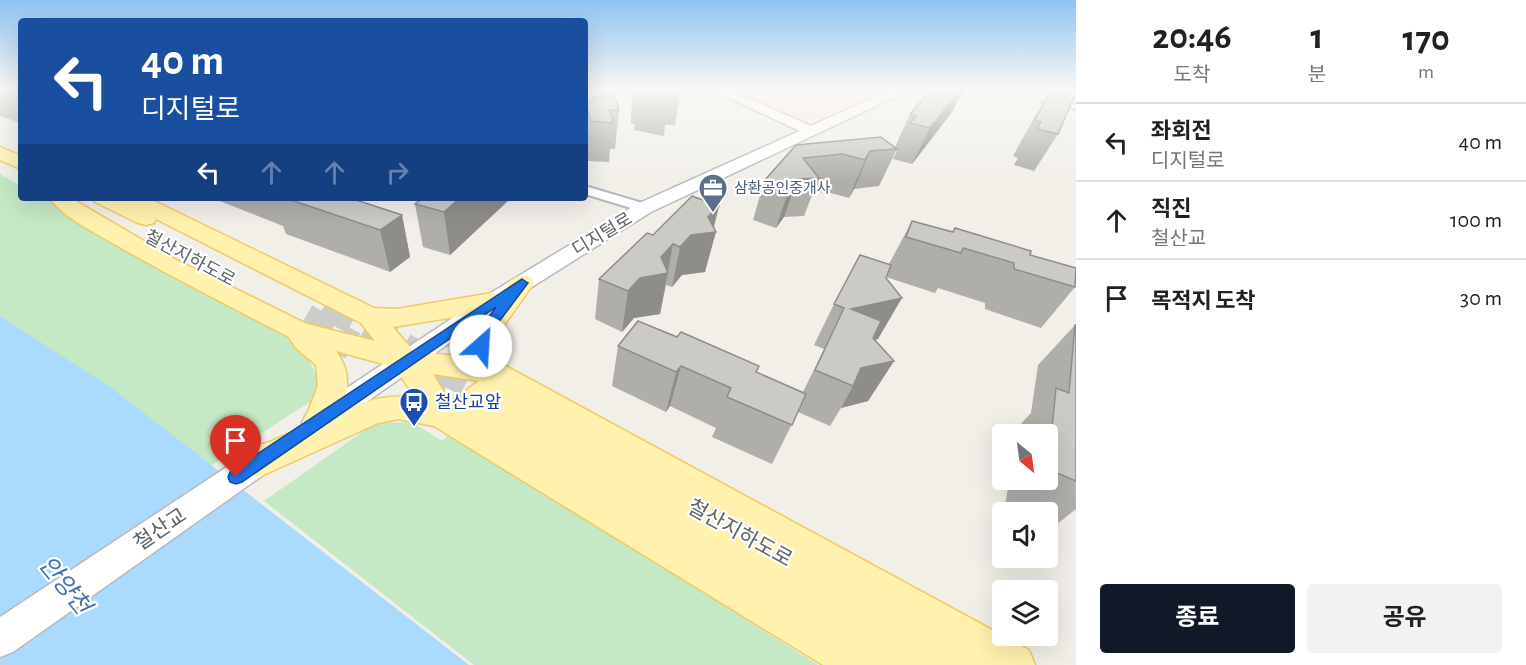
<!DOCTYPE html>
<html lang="ko">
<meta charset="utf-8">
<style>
body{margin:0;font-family:"Alegreya Sans","Noto Sans KR",sans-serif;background:#f2f2f2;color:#202124;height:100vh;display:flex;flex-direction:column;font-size:22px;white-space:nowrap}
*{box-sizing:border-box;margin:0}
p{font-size:20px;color:#757577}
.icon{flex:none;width:33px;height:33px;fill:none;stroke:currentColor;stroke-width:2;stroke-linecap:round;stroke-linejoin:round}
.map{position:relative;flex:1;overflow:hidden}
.drawer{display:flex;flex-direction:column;background:#fff;width:450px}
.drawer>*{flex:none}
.guide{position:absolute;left:18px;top:18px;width:570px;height:183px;border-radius:6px;box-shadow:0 6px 24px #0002;background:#1a4fa0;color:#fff;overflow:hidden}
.needle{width:39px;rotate:151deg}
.tools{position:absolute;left:992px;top:424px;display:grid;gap:12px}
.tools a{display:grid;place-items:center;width:66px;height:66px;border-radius:6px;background:#fff;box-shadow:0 6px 24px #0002;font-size:30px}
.pin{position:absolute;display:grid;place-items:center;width:51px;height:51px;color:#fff;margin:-62px -26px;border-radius:50% 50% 50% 0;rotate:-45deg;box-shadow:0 0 6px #0007}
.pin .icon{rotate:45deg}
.me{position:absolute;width:66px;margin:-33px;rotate:26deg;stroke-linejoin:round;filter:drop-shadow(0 0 4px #0008)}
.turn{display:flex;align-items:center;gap:21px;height:126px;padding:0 24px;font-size:27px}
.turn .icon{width:78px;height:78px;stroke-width:2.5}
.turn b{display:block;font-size:42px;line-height:51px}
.lanes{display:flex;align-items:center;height:57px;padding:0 24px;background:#0003;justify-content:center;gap:30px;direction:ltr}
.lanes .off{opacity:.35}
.eta{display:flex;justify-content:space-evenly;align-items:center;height:102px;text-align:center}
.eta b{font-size:36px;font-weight:700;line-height:42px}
.button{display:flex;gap:12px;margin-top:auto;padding:12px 24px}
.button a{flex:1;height:69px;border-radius:6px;background:#111827;color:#fff;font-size:24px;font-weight:700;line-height:69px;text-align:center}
.button a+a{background:#f2f2f2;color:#202124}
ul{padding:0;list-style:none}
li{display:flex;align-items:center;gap:18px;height:78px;padding:0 24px;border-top:2px solid #e0e0e0}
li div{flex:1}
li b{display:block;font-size:22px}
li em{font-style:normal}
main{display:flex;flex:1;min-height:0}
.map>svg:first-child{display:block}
.medical{fill:#fce8e6}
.green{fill:#c5e8c5}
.water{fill:#aadaff}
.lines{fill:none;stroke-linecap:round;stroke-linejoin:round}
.primary-tunnel-far1{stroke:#ccccc8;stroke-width:22;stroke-dasharray:22 11;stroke-linecap:butt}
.primary-tunnel{stroke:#ccccc8;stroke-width:29;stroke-dasharray:29 14;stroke-linecap:butt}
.service-casing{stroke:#b5b8bc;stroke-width:3}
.minor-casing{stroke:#b5b8bc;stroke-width:4}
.tertiary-casing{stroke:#b5b8bc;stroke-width:3}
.secondary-casing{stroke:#b6babf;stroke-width:3}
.primary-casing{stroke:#f2c960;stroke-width:3}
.service{fill:#fff;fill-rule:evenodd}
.minor{fill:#fff;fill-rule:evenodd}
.tertiary{fill:#fff;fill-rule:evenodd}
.secondary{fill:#fff;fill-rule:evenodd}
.primary{fill:#fff2af;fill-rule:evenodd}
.wall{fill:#afaea9}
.shaded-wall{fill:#8f8d8a}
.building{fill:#cccac5;stroke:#8f8d8a;stroke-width:1.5}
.route{fill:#1a73e8;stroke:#114b97;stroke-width:1.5}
.labels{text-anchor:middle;stroke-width:4.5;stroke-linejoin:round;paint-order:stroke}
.far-service-label{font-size:15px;fill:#4e5e75;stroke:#fff;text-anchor:start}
.street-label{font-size:18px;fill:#5f6368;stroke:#fff}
.transit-label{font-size:18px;fill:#164399;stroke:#fff;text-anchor:start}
.near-street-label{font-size:21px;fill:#5f6368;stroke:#fff}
.near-water-label{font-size:24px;font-style:italic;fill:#4174aa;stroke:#fff}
</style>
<main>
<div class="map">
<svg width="1076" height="665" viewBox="0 0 1076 665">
<rect width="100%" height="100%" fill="#f1efe8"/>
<path class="medical" d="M716 89H905L811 131Z"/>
<path class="green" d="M0 174 21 186V198H45L301 344 325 392 0 602Z
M412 422 442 441 451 433 818 665H474L264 501 375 423Z"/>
<path class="water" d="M0 316 113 389 469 665H0Z"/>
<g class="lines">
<path class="primary-tunnel-far1" d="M325 305 330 308"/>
<path class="primary-tunnel" d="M328 306 505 403
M305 318 353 346
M416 382 490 422"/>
<g class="service-casing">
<path id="service" d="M1005 89H1013L1076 105V109Z"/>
</g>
<g class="minor-casing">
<path id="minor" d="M1053 89H1065L1047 100H1041V96Z
M585 186 649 205 650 208 644 212 585 194Z"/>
</g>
<g class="tertiary-casing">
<path id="tertiary" d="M710 89H727L816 128 818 131 811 135 806 134Z"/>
</g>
<g class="secondary-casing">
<path id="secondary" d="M893 89H912L651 212 500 307 326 431 316 434 306 431 302 423 306 415 484 297 637 204Z
M270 442 280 445 284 454 280 463 13 652 0 657V617L260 445Z"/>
</g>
<g class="primary-casing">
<path id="primary" d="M0 147 21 156V169L0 160Z
M50 198H71L171 257 307 324 375 341 361 323 156 219 154 223 146 225 138 223 95 202 92 198H148L374 308 397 309 492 293 499 295C509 283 514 273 531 277L534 283 495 338V346L504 365 1029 650 1035 665H823L434 426 398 419 378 423 268 473 256 477 244 473 239 463 244 453 309 425 305 419 318 386 316 365 296 348 289 337C229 306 168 275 109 241 89 229 63 217 50 198ZM486 312C472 330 462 335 473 358L413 351 393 327ZM336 351 394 367 416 398C388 393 366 401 340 412 349 390 351 371 336 351ZM433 374 479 381 468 389 457 409 452 406ZM491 404 494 411 487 410Z"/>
</g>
<use href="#service" class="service"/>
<use href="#minor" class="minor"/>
<use href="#tertiary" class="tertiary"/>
<use href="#secondary" class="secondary"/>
<use href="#primary" class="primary"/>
</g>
<path class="wall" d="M0 89H21V123L0 116Z
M634 89H681L675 125H665L664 136 634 130 635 124 631 123V113Z
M932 89H964L952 112 912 164 893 159 897 151H896L879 186 854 189 849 198 827 192 813 193 804 216 784 217 776 228 753 220 764 181 796 145 895 147 910 114Z
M1023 89H1048L1041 94Z
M1050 89H1076V100L1073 99 1058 134 1034 171 1014 165 1018 158 1013 156Z
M591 101 619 110 615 149H610L609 162 588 161 585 145V121L586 102Z
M212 198H350L402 215 410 257 390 272 286 234 283 226Z
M511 198 450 255 423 247 415 204Z
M719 206 714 228 705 272 682 275 672 287 666 285 660 314 634 318 622 332 595 319 599 279 653 235Z
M912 221 1030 255 1075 287 1041 328 985 309V303L938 288 935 293 886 277 878 339 875 340 894 361 868 401 841 408 830 426 798 412 772 464 712 437 716 428 670 406 666 412 612 386 618 346 677 337 803 392 824 349 814 345 834 304 889 264Z
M1075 325 1076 509 1052 528 1047 526V513H1019L1005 507 1009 480H1047V435H1016L1017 428 1031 413 1038 365Z"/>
<path class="shaded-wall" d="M961 89H964L952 112 912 164 930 128Z
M1043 89H1048L1041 94Z
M870 151 854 189 849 198 865 160Z
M797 179 784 217 776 228 789 189Z
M460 198H511L450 255 444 212Z
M719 206 712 232H716L705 272 682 275 672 287 680 247Z
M402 215 410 257 390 272 380 230Z
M673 244 660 314 634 318 622 332 628 291Z
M902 298 878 339 830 350 851 309Z
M894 361 868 401 841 408 853 386 861 368Z
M681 366 670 406 666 412 676 372Z"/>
<path class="building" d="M3 89H21V95Z
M639 89H670V97L638 92Z
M932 89H961L930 128 910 123 916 116 910 114Z
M1052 89H1076V92L1058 134 1037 129 1041 122 1035 120Z
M595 96H615L619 110H610L613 123 591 121 586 102 591 101Z
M881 137 897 149 870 151 865 160 842 154 803 158 819 178 797 179 789 189 764 181 796 145Z
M692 196 719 206 708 217 716 232 691 235 680 247 673 244 661 257 668 273 640 278 628 291 599 279 647 233 653 235Z
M285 198H350L402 215 380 230Z
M423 198H460L444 212 415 204Z
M912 221 953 232 955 228 1031 251 1030 255 1076 268 1075 287 1014 269V263L963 248 961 253 906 237Z
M860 255 891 265 886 278 902 298 851 309 881 321 873 338 894 361 861 368 853 386 815 370 844 308 834 304Z
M638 321 677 337 681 332 759 366 756 372 806 394 792 425 727 397 731 388 681 366 676 372 618 346Z
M1075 325H1076V481L1048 469 1056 388 1069 393Z"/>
<linearGradient id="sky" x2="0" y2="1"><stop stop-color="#8fc3f1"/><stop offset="0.49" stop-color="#f9f8f5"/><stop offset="1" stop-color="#f9f8f5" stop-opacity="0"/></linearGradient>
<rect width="1076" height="182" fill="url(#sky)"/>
<path class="route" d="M522 279 528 283 492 331 486 350H476L474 337 496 307 242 482 236 484 230 482 228 477 230 472Z"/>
<defs>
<g id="office-pin" transform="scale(1.5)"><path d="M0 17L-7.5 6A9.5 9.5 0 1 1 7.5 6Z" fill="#5c6f8a" stroke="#fff"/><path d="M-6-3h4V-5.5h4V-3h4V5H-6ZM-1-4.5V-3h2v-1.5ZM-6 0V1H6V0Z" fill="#fff"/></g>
<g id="bus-pin" transform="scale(1.5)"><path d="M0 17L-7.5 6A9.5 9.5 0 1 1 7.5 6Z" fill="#1a4fb4" stroke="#fff"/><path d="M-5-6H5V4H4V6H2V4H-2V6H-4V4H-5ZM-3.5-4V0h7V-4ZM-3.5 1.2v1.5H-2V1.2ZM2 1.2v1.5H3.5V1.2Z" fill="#fff"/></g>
</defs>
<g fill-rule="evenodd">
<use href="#office-pin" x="713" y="188"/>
<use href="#bus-pin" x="414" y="402"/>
</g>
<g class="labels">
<g class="far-service-label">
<text x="734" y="193">삼환공인중개사</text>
</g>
<g class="street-label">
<text transform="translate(602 234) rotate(-31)" y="6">디지털로</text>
<text transform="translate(190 258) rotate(28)" y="6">철산지하도로</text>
</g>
<g class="transit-label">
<text x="435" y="408">철산교앞</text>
</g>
<g class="near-street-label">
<text transform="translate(160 529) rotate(-34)" y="7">철산교</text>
<text transform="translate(740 533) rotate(29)" y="7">철산지하도로</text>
</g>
<g class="near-water-label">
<text transform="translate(65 585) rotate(51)" y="8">안양천</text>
</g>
</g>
</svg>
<div class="tools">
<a><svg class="needle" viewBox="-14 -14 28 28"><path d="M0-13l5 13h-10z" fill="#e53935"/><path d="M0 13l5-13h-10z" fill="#757577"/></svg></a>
<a><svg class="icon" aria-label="sound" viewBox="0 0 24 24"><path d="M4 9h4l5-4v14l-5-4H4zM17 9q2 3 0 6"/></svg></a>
<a><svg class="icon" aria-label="layers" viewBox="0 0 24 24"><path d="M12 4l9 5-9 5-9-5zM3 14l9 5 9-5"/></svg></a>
</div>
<div class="pin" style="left:236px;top:477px;background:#d93025"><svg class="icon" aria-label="arrive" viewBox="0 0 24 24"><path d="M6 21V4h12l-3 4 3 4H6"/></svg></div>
<svg class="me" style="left:481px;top:346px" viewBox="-20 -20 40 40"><circle r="19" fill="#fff"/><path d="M0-13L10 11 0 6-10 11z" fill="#1a73e8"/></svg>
<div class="guide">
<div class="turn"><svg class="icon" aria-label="left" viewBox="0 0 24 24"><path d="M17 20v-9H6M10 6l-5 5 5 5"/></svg><div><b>40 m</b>디지털로</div></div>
<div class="lanes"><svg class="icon" aria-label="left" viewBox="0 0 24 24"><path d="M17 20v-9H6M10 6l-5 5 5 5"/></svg><svg class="icon off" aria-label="ahead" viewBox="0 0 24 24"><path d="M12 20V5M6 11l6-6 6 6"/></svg><svg class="icon off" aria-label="ahead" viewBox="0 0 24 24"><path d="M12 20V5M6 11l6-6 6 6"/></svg><svg class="icon off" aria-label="right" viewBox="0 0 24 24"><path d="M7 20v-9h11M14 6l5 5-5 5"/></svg></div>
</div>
</div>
<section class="drawer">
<div class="eta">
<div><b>20:46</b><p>도착</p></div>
<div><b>1</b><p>분</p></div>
<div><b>170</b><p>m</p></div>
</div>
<ul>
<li><svg class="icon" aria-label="left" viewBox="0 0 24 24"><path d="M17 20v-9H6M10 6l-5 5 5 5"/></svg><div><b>좌회전</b><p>디지털로</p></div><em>40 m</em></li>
<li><svg class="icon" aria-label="ahead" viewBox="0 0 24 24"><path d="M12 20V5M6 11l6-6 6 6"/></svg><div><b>직진</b><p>철산교</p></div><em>100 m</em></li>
<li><svg class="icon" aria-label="arrive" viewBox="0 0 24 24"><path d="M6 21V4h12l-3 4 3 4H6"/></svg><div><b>목적지 도착</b></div><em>30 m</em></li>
</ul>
<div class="button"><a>종료</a><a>공유</a></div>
</section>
</main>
